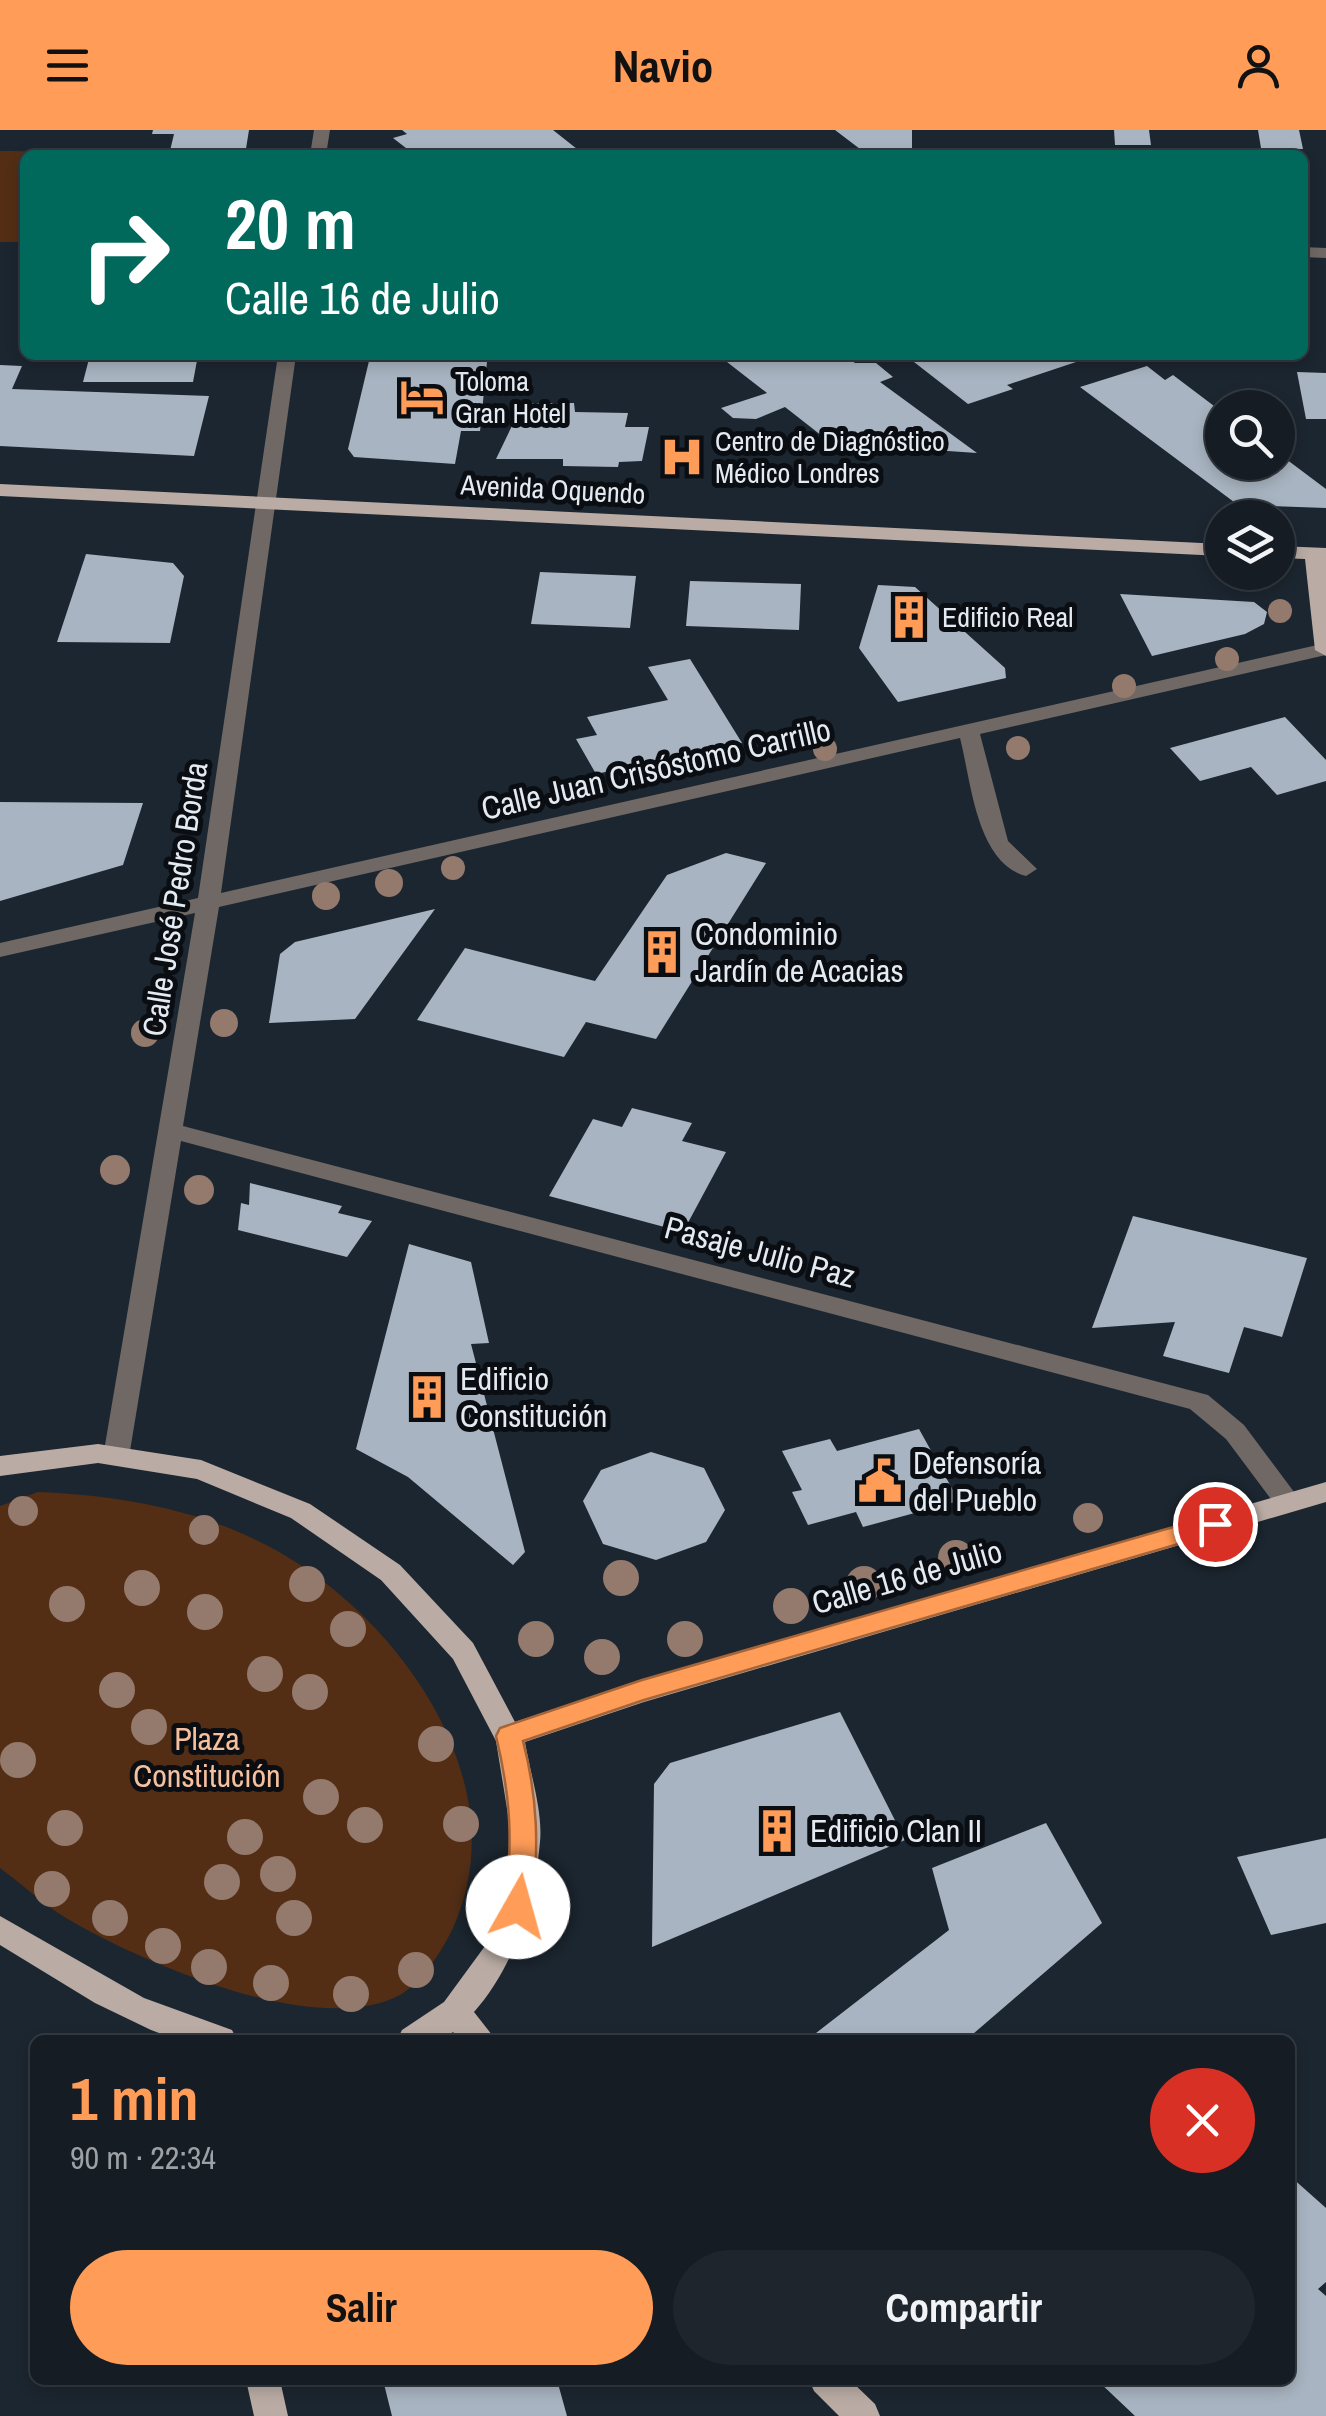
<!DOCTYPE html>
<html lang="es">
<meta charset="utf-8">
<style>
body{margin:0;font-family:"Archivo Narrow",sans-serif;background:#1e252c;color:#f1f3f6;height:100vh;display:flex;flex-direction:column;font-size:38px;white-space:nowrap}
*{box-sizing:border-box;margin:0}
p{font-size:32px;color:#9da1a6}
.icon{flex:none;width:55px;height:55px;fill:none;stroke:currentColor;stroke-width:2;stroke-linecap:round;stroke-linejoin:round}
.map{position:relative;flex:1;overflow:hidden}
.drawer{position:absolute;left:30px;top:1905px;width:1265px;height:350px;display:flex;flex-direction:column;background:#151c24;border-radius:15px;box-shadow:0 5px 15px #0003,0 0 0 2px #343a41}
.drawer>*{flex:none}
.hud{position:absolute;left:20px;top:20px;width:1288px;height:210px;border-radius:15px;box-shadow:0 5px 15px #0003,0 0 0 2px #343a41;background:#00695c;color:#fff;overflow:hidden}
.buttons{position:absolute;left:1205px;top:260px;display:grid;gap:20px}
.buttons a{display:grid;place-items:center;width:90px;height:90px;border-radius:50%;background:#151c24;box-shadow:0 5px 15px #0003,0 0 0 2px #343a41;font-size:50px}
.pin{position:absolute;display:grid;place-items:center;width:85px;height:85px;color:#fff;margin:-42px;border:5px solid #fff;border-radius:50%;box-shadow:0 2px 10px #0007}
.me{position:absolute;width:110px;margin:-55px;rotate:7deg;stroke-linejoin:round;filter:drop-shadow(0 0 8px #0008)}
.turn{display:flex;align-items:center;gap:35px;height:210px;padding:0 40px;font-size:45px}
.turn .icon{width:130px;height:130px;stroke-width:2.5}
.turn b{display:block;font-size:70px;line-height:85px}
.round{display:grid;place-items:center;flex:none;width:105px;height:105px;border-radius:52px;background:#1e252c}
.overview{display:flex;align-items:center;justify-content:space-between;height:170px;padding:0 40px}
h1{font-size:60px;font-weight:700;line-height:75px;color:#fe9c58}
.action{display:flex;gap:20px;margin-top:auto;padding:20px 40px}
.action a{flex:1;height:115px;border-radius:60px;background:#fe9c58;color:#111;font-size:40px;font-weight:700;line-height:115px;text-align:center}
.action a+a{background:#1e252c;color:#f1f3f6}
header{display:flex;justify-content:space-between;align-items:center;height:130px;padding:0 40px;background:#fe9c58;color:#111;font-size:45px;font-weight:700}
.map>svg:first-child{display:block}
.green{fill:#532e15}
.building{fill:#a8b4c1}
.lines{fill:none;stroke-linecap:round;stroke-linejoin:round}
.minor{fill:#6f6864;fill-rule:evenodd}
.major{fill:#baaca4;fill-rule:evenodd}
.tree{fill:#947a6c}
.route{fill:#fe9c58;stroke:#a56539;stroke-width:2.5}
.labels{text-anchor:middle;stroke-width:10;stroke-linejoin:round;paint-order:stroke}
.far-poi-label{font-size:28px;fill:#e4eaf1;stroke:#0a0e13;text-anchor:start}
.far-street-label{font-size:28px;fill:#e4eaf1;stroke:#0a0e13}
.street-label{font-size:32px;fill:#e4eaf1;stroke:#0a0e13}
.poi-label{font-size:32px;fill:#e4eaf1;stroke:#0a0e13;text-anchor:start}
.park-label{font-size:32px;fill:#f6bf9d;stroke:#0a0e13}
</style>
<header><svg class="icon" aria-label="menu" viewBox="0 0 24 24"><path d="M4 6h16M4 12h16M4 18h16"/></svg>Navio<svg class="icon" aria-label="person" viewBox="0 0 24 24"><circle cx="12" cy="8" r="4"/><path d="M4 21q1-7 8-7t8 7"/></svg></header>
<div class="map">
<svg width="1326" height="2286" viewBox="0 0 1326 2286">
<rect width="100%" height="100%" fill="#1c2630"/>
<path class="green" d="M0 21H12L113 23 25 25V112H0Z
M38 1362C137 1366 235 1386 316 1446 422 1523 512 1668 453 1798 442 1821 420 1856 396 1867 311 1907 141 1832 66 1788 43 1774 22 1754 0 1738V1376Z"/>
<path class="building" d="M153 0H249L245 25H169L174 4H152Z
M402 0H553L577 19 554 25H415L393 8 407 4Z
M835 0H912V23L860 19Z
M1114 0H1149L1151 15H1115Z
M1258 0H1299L1303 19 1261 18Z
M90 225H198L193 252H83Z
M718 225H844L855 233H876L893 247 880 252 977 323 831 313 785 277 756 289 733 288 721 278 767 263Z
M905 225H1094V226L1007 255 1013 259 968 274Z
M369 231 487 232 480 301H461L455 334 354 327 348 319Z
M0 235 22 236 12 259 209 266 194 326 0 316Z
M1147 236 1165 250 1173 245 1222 282V332H1278V323L1326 359V378L1238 375 1080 257Z
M1297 242 1326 243V289H1306Z
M523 273H574L575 282 628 283 625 297H649L642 331 619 332 618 337 563 336V329H496Z
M86 424 173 433 184 446 170 513 57 512Z
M540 442 636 446 630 498 531 494Z
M690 451 801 454 799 500 686 496Z
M878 455 915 457 1005 538 1006 548 898 572 859 518Z
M1120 464 1254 472 1267 482 1264 494 1245 504 1152 526Z
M690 529 742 613 596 644 576 609 597 605 587 587 668 570 648 537Z
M1285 587 1326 630V651L1277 665 1251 637 1200 651 1170 618Z
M0 672 143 673 123 735 0 771Z
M726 723 766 733 656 909 586 892 564 927 417 890 465 818 595 851 667 745Z
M435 779 355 889 269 893 280 824 295 812Z
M632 978 692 993 682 1011 726 1022 683 1102 549 1066 593 989 622 997Z
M250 1053 342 1076 338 1083 372 1091 347 1127 238 1100 241 1073 249 1075Z
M1133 1086 1307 1128 1282 1207 1244 1197 1229 1243 1163 1226 1175 1192 1092 1198Z
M409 1114 471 1132 489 1213 471 1214 525 1422 513 1435 408 1347 356 1319Z
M919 1299 959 1371 863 1397 856 1382 808 1395 792 1362 802 1360 782 1321 830 1309 837 1321Z
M651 1322 704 1338 725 1380 706 1412 656 1430 603 1414 583 1371 601 1340Z
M840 1582 905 1710 652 1817 654 1654 670 1633Z
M1046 1693 1102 1793 966 1910H807L949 1800 932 1738Z
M1326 1708V1793L1271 1805 1237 1727Z
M1290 2046 1326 2078V2152L1318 2159 1326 2166V2286H1135L1097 2250H1290Z
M383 2250H557L567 2286H392Z"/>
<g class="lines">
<path class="minor" d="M314 0H330L326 25H310Z
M1302 117 1326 118V128L1302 127Z
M278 225H296L221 763 1326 513V525L980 604 1008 711 1037 739 1026 746C976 733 971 650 960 608L219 777 183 996 1208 1265 1244 1295 1297 1366 1301 1373 1297 1380H1279L1226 1309 1190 1279 181 1011 130 1321 126 1328H108L104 1321 195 783 0 827V813L198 768Z"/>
<path class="major" d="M0 354 1222 414V426L0 366Z
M1278 416 1326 418V526L1315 520 1305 429 1278 428Z
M98 1314 201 1330 310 1374 400 1435 473 1513 515 1592 643 1550 1326 1352V1372L644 1572 525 1612C530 1643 543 1681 540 1712 535 1771 514 1837 474 1882L496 1910H460L453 1902 442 1910H397L402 1900 444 1872 485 1816 512 1709 496 1611 453 1529 381 1450 291 1388 197 1349 98 1333 0 1346V1326Z
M0 1786 144 1868 232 1900 237 1910H178L151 1900 95 1873 0 1815Z
M246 2250H280L288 2286H254Z
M809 2250H850L875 2274 880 2286H839L814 2261Z"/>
</g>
<g class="tree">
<circle cx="1280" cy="481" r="12"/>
<circle cx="1227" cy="529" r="12"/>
<circle cx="1124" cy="556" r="12"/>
<circle cx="1018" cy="618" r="12"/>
<circle cx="825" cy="619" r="12"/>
<circle cx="453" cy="738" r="12"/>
<circle cx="389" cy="753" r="14"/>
<circle cx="326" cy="766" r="14"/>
<circle cx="224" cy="893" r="14"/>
<circle cx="145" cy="903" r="14"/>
<circle cx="115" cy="1040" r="15"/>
<circle cx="199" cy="1060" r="15"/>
<circle cx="23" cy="1381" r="15"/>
<circle cx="1088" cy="1388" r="15"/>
<circle cx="204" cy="1400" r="15"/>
<circle cx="956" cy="1428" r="18"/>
<circle cx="621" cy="1448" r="18"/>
<circle cx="307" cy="1454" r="18"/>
<circle cx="864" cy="1454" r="18"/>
<circle cx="142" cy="1458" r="18"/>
<circle cx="67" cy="1474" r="18"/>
<circle cx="791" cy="1476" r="18"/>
<circle cx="205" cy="1482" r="18"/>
<circle cx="348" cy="1499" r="18"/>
<circle cx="536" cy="1509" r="18"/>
<circle cx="685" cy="1509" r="18"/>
<circle cx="602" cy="1527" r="18"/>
<circle cx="265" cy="1544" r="18"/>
<circle cx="117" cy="1560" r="18"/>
<circle cx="310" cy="1562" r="18"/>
<circle cx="149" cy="1597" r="18"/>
<circle cx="436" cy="1614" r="18"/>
<circle cx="18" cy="1630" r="18"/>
<circle cx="321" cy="1667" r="18"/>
<circle cx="461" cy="1694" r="18"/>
<circle cx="365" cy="1695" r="18"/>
<circle cx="65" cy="1698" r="18"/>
<circle cx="245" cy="1707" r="18"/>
<circle cx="278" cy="1744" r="18"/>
<circle cx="222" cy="1752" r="18"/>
<circle cx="52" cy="1759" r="18"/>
<circle cx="110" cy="1788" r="18"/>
<circle cx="294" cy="1788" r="18"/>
<circle cx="163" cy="1816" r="18"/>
<circle cx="209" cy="1837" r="18"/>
<circle cx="416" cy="1840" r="18"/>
<circle cx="271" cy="1853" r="18"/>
<circle cx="351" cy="1864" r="18"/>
</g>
<path class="route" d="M1215 1385 1223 1388 1227 1394 1223 1401 644 1570 523 1611C538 1669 539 1718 532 1777L528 1785H509L505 1777C513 1713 511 1668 496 1606L500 1598 642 1550Z"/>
<defs>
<g id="hotel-bare" transform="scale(3.45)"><path d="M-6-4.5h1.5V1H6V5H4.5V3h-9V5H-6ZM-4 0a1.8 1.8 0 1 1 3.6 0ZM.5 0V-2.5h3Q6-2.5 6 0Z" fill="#fe9c58" stroke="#0a0e13" stroke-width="2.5" paint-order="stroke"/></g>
<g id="hospital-bare" transform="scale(3.45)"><path d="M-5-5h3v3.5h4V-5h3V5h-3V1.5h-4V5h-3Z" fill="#fe9c58" stroke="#0a0e13" stroke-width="2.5" paint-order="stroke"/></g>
<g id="building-bare" transform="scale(3.45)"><path d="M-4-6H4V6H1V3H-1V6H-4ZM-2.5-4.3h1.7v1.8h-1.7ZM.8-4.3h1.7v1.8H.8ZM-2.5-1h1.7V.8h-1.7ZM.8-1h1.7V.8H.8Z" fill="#fe9c58" stroke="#0a0e13" stroke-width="2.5" paint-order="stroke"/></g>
<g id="civic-bare" transform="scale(3.45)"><path d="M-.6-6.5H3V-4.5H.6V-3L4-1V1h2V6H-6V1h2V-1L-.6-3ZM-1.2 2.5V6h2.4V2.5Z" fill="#fe9c58" stroke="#0a0e13" stroke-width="2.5" paint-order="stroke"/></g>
</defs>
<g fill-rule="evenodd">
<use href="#hotel-bare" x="422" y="267"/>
<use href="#hospital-bare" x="682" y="327"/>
<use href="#building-bare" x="909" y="487"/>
<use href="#building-bare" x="662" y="822"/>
<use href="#building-bare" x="427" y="1267"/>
<use href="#civic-bare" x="880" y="1351"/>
<use href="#building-bare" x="777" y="1701"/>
</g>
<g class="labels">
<g class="far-poi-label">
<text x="455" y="261">Toloma<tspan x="455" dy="32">Gran Hotel</tspan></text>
<text x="715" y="321">Centro de Diagnóstico<tspan x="715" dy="32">Médico Londres</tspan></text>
<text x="942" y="497">Edificio Real</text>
</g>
<g class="far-street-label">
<text transform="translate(553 359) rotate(3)" y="10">Avenida Oquendo</text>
</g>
<g class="street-label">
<text transform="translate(656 639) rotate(-13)" y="11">Calle Juan Crisóstomo Carrillo</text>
<text transform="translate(175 769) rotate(-81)" y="11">Calle José Pedro Borda</text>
<text transform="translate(760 1122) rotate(15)" y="11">Pasaje Julio Paz</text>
<text transform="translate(907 1447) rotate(-16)" y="11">Calle 16 de Julio</text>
</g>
<g class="poi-label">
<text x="695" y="815">Condominio<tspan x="695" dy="37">Jardín de Acacias</tspan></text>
<text x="460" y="1260">Edificio<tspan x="460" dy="37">Constitución</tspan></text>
<text x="913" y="1344">Defensoría<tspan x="913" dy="37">del Pueblo</tspan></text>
<text x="810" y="1712">Edificio Clan II</text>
</g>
<g class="park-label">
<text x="207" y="1620">Plaza<tspan x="207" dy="37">Constitución</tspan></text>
</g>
</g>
</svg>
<div class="buttons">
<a><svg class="icon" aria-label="search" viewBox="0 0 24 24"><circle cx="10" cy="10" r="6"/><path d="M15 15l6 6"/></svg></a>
<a><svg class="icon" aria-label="layers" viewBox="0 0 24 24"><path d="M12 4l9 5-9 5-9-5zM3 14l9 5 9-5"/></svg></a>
</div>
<div class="pin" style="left:1215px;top:1394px;background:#d93025"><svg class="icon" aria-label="arrive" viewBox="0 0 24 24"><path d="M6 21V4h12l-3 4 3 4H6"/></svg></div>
<svg class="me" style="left:518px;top:1777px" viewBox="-20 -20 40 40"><circle r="19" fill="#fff"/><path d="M0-13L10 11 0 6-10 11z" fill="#fe9c58"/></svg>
<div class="hud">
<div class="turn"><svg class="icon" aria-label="right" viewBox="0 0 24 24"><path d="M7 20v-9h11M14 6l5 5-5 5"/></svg><div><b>20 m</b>Calle 16 de Julio</div></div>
</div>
<section class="drawer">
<div class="overview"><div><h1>1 min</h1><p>90 m · 22:34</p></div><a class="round" style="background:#d93025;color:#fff"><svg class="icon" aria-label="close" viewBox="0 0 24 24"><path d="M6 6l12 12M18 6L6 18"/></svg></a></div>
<div class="action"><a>Salir</a><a>Compartir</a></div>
</section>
</div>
